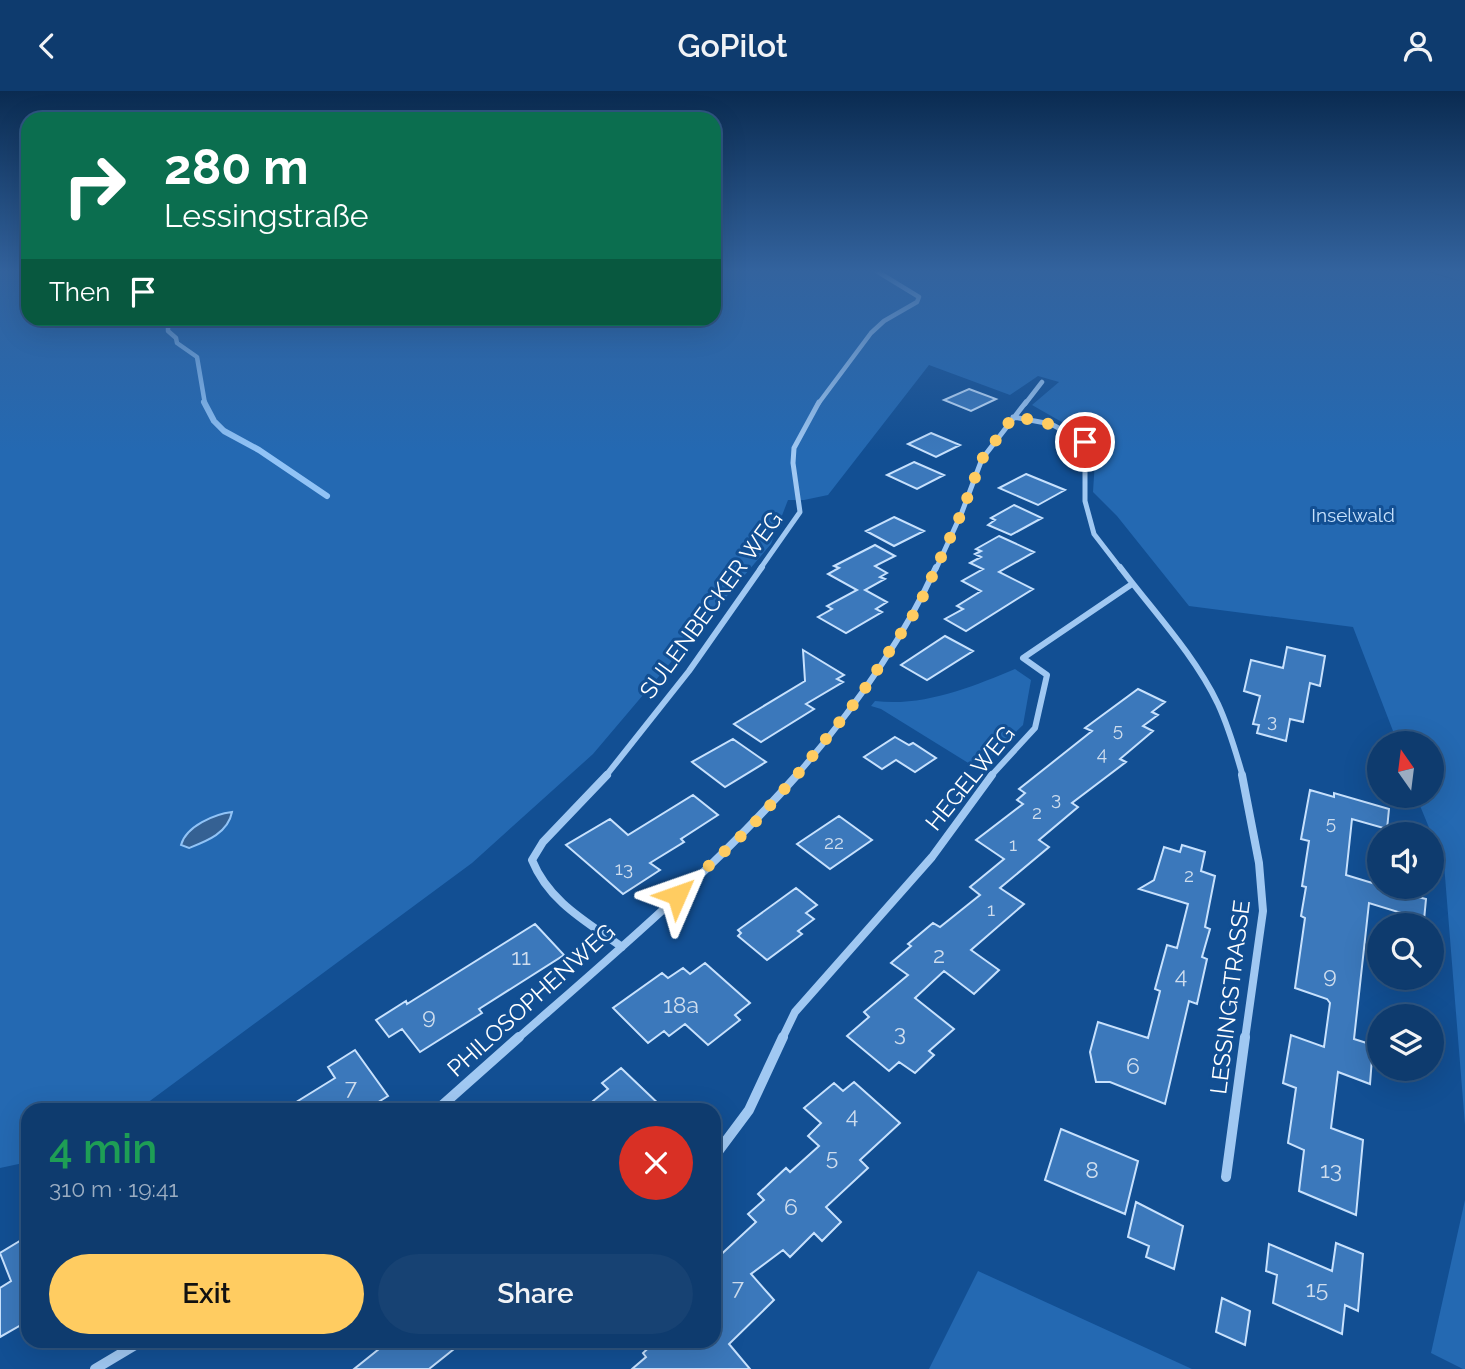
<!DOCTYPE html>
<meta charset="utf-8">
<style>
body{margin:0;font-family:Raleway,sans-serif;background:#174273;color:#f1f3f6;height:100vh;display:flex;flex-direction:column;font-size:26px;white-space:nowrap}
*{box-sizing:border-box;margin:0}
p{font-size:23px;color:#9badc2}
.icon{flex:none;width:38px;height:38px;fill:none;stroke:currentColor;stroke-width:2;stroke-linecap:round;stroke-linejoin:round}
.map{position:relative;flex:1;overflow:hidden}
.sheet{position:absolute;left:21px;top:1012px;width:700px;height:245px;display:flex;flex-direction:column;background:#0e3b6e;border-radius:21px;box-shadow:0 7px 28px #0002,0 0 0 2px #2e5581}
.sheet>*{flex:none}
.hud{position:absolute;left:21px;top:21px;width:700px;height:214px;border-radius:21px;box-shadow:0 7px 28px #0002,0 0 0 2px #2e5581;background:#0b6e4f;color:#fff;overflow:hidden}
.needle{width:46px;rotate:346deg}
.fabs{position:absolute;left:1367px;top:640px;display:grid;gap:14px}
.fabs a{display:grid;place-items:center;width:77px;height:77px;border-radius:50%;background:#0e3b6e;box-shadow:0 7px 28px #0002,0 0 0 2px #2e5581;font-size:35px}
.pin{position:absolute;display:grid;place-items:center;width:60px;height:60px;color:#fff;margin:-30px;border:4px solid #fff;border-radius:50%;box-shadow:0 2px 7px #0007}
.me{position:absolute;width:77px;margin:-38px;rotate:47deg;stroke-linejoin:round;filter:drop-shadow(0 0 5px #0008)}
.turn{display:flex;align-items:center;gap:24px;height:147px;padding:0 28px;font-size:32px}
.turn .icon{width:91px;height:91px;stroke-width:2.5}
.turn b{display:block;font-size:49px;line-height:60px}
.then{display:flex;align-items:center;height:66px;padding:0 28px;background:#0003;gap:14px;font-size:26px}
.round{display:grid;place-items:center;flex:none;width:74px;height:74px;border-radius:37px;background:#174273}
.summary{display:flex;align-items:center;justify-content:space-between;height:119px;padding:0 28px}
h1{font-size:42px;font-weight:600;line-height:52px;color:#1e9e55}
.button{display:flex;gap:14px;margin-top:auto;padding:14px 28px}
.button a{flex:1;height:80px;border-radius:42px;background:#ffcc61;color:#111;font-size:28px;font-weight:600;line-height:80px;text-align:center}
.button a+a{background:#174273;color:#f1f3f6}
header{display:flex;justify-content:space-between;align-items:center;height:91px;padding:0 28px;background:#0e3b6e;font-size:32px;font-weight:600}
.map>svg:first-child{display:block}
.green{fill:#2469b2}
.water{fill:#356193;stroke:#91c3f6;stroke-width:2}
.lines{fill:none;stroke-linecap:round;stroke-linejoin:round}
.stream-far1{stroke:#91c3f6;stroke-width:4.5}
.stream{stroke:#91c3f6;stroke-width:6}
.building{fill:#3b78bb;stroke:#c7e1fd;stroke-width:2}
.street-far4{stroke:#a0c8f2;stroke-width:4.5}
.street-far3{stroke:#a0c8f2;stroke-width:5}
.street-far2{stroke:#a0c8f2;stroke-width:6}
.street-far1{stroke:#a0c8f2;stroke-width:8}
.street{stroke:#a0c8f2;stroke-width:10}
.route{stroke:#ffcc61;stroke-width:12;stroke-dasharray:0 21.6}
.labels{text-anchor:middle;stroke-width:6;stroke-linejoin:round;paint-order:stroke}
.far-park-label{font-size:19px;fill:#c7e1fd;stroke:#124f93}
.number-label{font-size:19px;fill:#ceddee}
.street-label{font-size:23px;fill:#fff;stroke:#124f93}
.near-number-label{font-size:23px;fill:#ceddee}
</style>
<header><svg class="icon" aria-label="back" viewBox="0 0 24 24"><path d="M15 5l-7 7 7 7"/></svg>GoPilot<svg class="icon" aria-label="person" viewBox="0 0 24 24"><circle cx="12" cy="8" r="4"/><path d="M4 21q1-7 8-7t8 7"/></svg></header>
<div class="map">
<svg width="1465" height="1278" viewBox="0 0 1465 1278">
<rect width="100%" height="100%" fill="#124f93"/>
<path class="green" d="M0 181H28V228H714V181H1427L1463 191 1433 181H1465V1034L1444 773 1416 705H1432V653H1398L1353 536 1189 515 1117 425 1093 401 1096 353 1088 346 1032 314 1059 291 1038 285 1010 304 929 274 828 404 804 409H788L771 453 593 663 472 772 139 1018H28V1071L0 1077Z
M1015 578 1031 589 1023 634 978 678 881 618 871 615 875 610C923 616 972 596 1015 578Z
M1465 1109V1278H1463L1431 1262Z
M978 1180 1192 1278H929Z"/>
<path class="water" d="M232 721C228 742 207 750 189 757L181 754C186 735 215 723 232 721Z"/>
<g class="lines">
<path class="stream-far1" d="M168 234V240L176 247 177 252 197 266 205 313"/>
<path class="stream" d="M204 311 214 330 224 340 259 359 327 405"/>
</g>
<path class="building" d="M969 298 996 308 971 320 944 309Z
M931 342 960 354 936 366 908 353Z
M914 371 944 384 917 398 887 384Z
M1026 383 1065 399 1038 414 999 397Z
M1014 414 1042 427 1011 444 988 434 995 429 991 427Z
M894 426 924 440 894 455 866 440Z
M999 445 1034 461 999 481 1033 498 966 540 945 528 963 518 957 515 981 500 962 490 983 478 970 472 981 466 975 463 981 460 976 458Z
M875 454 895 465 875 475 887 482 880 486 885 488 865 499 887 511 876 518 882 521 846 542 818 526 832 518 827 515 857 499 828 483 839 477 834 475Z
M945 545 973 560 927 589 901 574Z
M1287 556 1325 565 1320 595 1310 592 1303 631 1290 628 1286 650 1257 642 1259 634 1253 633 1260 605 1244 600 1251 569 1283 577Z
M803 559 844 584 837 588 843 591 806 613 814 618 761 651 734 633 805 590Z
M1138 598 1165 611 1152 621 1158 624 1143 635 1153 640 1120 668 1126 671 1072 712 1078 716 1039 749 1049 756 1000 797 1024 813 971 859 999 879 974 903 944 880 915 907 954 938 929 960 934 964 915 982 899 971 889 980 847 945 869 926 864 921 908 884 891 872 911 855 908 853 933 832 940 836 980 804 970 796 1004 768 976 749 1023 713 1017 709 1025 702 1019 698 1092 640 1085 637Z
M895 646 909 654 913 652 936 667 915 681 896 669 882 678 864 666Z
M733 648 766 671 725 696 692 671Z
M1310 699 1334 706V702L1389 718 1387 738 1352 728 1346 784 1379 794V796L1426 808 1424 829 1369 812 1354 948 1373 954 1370 993 1338 981 1331 1037 1363 1049 1356 1124 1299 1100 1304 1059 1288 1052 1296 997 1283 992 1291 944 1324 956 1330 912 1327 908 1295 897 1305 827 1301 825 1306 796 1302 795 1309 750 1301 748Z
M693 704 718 724 681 748 684 751 650 772 660 779 623 803 566 754 610 728 628 744Z
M839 725 872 749 830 778 797 753Z
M1182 754 1205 761 1201 780 1215 785 1205 836 1210 838 1202 866 1207 868 1197 913 1189 910 1165 1013 1110 991H1096L1090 961 1098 931 1148 947 1160 900 1155 898 1167 854 1177 857 1188 813 1139 798 1154 789 1164 756 1180 761Z
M796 797 817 814 806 822 814 828 798 840 802 843 767 869 738 845 741 842 738 839Z
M535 833 564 864 479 918 482 922 420 961 402 938 389 946 376 929 406 910 407 913Z
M705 872 750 912 735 924 740 929 708 954 685 933 669 945 664 940 648 952 613 917 662 882 668 887 683 877 690 883Z
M355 959 388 1005 367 1018H285L335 987 328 976Z
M621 977 664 1018H583L608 998 602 992Z
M854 991 900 1032 860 1069 868 1077 826 1116 841 1131 822 1150 814 1142 790 1166 783 1159 751 1183 774 1209 729 1253 750 1278H632L646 1266 643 1262 656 1250H714V1170L756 1131 748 1123 764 1109 758 1103 786 1077 790 1081 819 1055 808 1045 821 1032 804 1017 834 992 843 1000Z
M1061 1038 1138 1070 1125 1123 1045 1089Z
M1136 1111 1183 1135 1174 1178 1146 1166 1149 1155 1128 1146Z
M28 1145V1230L0 1246V1197L11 1190 0 1162Z
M1336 1152 1363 1163 1358 1220 1345 1214 1342 1243 1273 1212 1277 1184 1266 1180 1269 1153 1332 1180Z
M1222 1207 1250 1220 1245 1254 1216 1241Z
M389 1250H464L429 1278H354Z"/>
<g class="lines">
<path class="street-far4" d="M818 313 871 242 884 230 917 211 919 206 878 181
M1025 313 1042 291"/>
<path class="street-far3" d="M1013 326 1051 333 1085 351V410L1094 443 1121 478
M760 478 800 421 793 372 794 357 819 311
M936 478 962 421 982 368 1026 311"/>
<path class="street-far2" d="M1120 476C1153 520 1194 563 1218 613 1229 637 1236 661 1243 686
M605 686 689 580 762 476
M795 686C851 622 901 553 936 476
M990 686 1035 637 1047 584 1023 567 1132 493"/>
<path class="street-far1" d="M607 684 543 751 532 769C549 811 587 831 622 856
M1242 684 1259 772 1263 820 1245 948
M517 948C614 863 712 780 797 684
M782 948 795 921 932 766 992 684"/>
<path class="street" d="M438 1018 519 946
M714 1066 749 1019 783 946
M1226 1086 1245 946
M95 1278 142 1250"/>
</g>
<linearGradient id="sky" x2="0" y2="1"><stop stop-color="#0a2b51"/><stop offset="0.5" stop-color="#33639e"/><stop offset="1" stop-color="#33639e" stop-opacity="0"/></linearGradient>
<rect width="1465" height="360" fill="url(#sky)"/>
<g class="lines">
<path class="route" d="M677 804 751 736 803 677 860 605 917 518 962 421 982 368 1013 326C1041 329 1062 335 1085 351"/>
</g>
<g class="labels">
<g class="far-park-label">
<text x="1353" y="431">Inselwald</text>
</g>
<g class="number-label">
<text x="1272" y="636">3</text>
<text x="1118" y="645">5</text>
<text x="1102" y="669">4</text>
<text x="1056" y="714">3</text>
<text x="1037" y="728">2</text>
<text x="1331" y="738">5</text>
<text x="834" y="758">22</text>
<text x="1013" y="760">1</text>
<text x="624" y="784">13</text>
<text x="1189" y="791">2</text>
<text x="991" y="825">1</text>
</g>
<g class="street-label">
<text transform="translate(711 514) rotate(-54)" y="8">SULENBECKER WEG</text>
<text transform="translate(970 687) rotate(-51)" y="8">HEGELWEG</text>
<text transform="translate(1230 906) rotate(-83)" y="8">LESSINGSTRASSE</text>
<text transform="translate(531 909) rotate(-42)" y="8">PHILOSOPHENWEG</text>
</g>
<g class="near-number-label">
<text x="939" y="872">2</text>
<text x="521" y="874">11</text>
<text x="1181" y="892">4</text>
<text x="1330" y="892">9</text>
<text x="681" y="922">18a</text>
<text x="429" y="933">9</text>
<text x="900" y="950">3</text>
<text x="1133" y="983">6</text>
<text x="351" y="1004">7</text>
<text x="852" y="1032">4</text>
<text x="832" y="1074">5</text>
<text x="1092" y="1087">8</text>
<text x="1331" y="1087">13</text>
<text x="791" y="1124">6</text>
<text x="738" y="1204">7</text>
<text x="1317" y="1206">15</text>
</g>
</g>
</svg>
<div class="fabs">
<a><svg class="needle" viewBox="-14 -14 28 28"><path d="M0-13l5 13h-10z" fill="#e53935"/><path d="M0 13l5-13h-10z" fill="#9badc2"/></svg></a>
<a><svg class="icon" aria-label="sound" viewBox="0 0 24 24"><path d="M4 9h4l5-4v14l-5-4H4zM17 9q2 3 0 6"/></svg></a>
<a><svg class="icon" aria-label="search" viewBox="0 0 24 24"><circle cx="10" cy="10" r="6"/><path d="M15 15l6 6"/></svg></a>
<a><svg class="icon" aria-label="layers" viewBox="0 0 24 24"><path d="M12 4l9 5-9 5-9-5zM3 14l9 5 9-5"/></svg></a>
</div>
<div class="pin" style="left:1085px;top:351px;background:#d93025"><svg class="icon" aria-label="arrive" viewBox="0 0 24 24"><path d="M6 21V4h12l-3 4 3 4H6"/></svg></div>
<svg class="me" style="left:677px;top:804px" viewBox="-20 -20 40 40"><path d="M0-17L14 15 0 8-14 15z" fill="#ffcc61" stroke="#fff" stroke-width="4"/></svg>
<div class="hud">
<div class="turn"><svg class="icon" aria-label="right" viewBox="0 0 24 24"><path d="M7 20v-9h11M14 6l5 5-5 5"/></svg><div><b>280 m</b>Lessingstraße</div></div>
<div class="then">Then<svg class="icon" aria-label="arrive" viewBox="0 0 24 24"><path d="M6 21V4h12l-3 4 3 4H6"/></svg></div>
</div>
<section class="sheet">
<div class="summary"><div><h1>4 min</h1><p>310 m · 19:41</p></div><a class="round" style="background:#d93025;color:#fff"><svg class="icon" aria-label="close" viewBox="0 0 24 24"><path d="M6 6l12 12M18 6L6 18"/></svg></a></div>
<div class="button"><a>Exit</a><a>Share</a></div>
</section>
</div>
